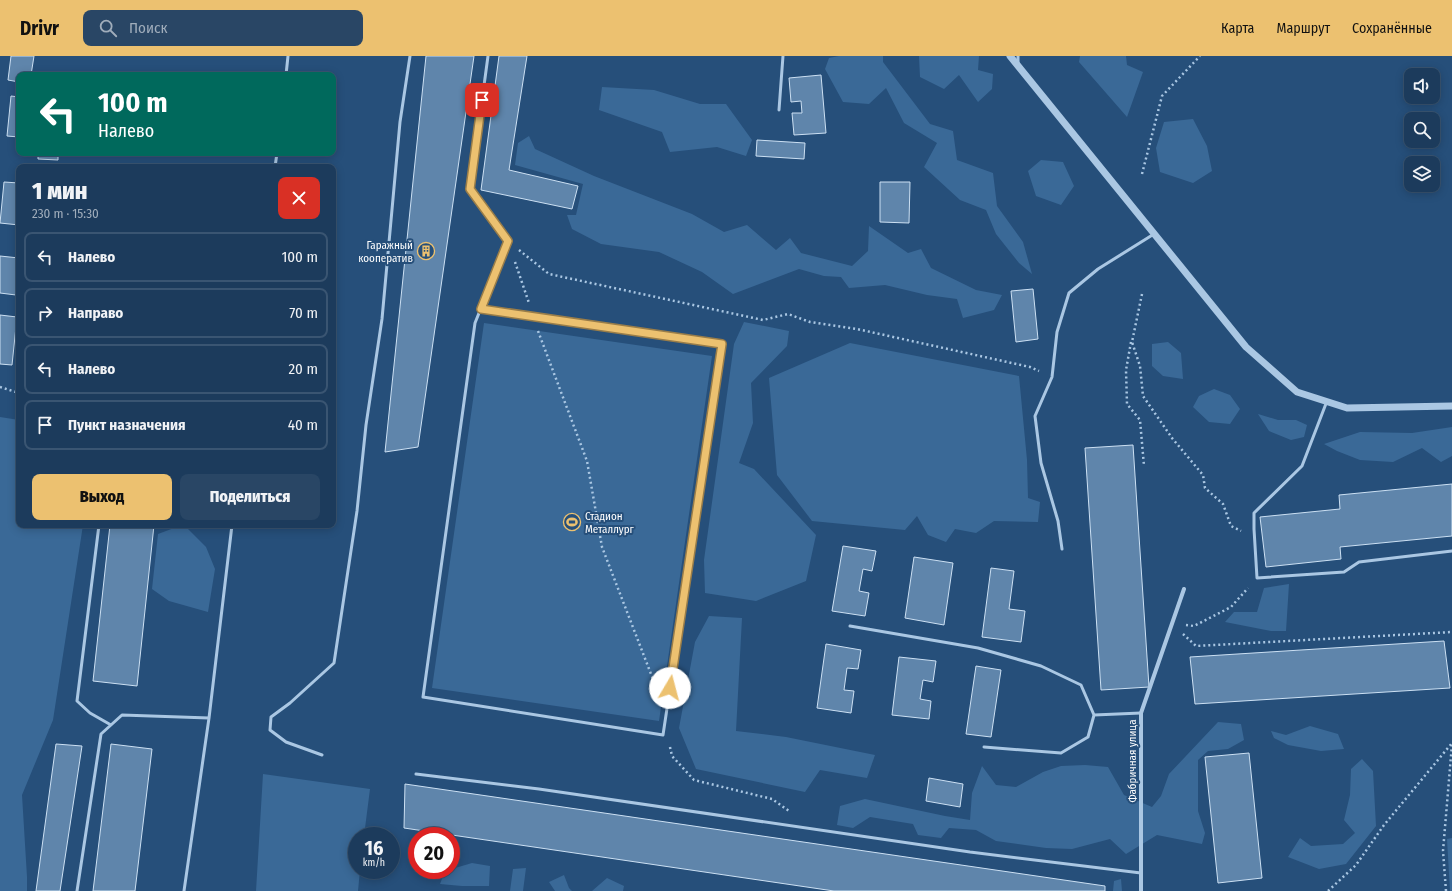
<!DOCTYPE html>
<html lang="ru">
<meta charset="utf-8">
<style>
body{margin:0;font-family:"Fira Sans Condensed",sans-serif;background:#294665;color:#f1f3f6;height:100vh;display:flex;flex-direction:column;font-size:15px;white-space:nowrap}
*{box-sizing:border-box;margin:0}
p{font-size:13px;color:#a0adbb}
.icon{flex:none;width:22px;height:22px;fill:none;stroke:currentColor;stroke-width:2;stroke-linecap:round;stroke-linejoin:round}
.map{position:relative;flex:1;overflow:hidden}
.drawer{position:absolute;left:16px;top:108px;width:320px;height:364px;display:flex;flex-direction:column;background:#1c3b5c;border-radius:8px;box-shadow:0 2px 10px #0003,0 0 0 1px #3a5572}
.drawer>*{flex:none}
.guide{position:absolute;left:16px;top:16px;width:320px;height:84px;border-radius:8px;box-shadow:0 2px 10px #0003,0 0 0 1px #3a5572;background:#00695c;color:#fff;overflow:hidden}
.controls{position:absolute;left:1404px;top:12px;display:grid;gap:8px}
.controls a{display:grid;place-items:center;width:36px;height:36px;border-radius:8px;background:#1c3b5c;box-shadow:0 2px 10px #0003,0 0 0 1px #3a5572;font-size:20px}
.speed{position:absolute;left:348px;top:771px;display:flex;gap:8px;font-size:20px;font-weight:700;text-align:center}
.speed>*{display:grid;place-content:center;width:52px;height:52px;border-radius:50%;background:#1c3b5c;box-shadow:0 2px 10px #0003,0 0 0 1px #3a5572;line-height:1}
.speed small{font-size:10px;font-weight:400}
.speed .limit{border:6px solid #d22;background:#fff;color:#111}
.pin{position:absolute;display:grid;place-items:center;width:34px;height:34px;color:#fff;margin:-17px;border-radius:8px;box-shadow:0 2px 6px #0006}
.me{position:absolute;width:44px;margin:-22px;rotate:8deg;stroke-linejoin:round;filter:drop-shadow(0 0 3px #0008)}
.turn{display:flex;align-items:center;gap:14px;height:84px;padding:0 16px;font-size:18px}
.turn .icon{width:52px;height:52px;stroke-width:2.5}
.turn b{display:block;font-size:28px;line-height:34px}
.round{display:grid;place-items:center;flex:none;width:42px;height:42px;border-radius:8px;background:#294665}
.summary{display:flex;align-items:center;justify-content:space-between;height:68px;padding:0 16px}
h1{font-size:24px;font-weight:800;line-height:30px}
.cta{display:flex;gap:8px;margin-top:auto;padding:8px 16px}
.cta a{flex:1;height:46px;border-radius:8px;background:#ecc170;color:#111;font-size:16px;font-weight:800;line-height:46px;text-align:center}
.cta a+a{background:#294665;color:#f1f3f6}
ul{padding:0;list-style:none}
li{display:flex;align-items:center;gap:12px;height:50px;margin:0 8px 6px;padding:0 8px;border:2px solid #3a5572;border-radius:8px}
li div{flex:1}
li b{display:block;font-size:15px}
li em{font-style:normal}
header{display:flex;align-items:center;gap:24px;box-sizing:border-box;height:56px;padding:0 20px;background:#ecc170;color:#111}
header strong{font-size:19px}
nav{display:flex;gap:22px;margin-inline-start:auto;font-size:14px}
.search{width:280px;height:36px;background:#294665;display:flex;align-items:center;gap:10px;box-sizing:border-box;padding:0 14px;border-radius:8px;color:#a0adbb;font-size:15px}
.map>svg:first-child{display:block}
.green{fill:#3a6997}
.building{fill:#5f85ab;stroke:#cce0f3}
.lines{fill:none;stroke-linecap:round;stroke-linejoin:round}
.path{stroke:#aac7e3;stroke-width:2.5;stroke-dasharray:2 3;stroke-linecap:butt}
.service{stroke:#aac7e3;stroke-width:3}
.minor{stroke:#aac7e3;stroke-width:4}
.tertiary{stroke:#aac7e3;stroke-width:7}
.route-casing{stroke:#997d49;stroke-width:10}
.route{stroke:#ecc170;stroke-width:7}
.labels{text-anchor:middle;stroke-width:4;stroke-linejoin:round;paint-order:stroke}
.poi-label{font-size:11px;fill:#fff;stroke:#264f7a;text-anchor:end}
.street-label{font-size:11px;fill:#fff;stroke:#264f7a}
</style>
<header>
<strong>Drivr</strong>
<div class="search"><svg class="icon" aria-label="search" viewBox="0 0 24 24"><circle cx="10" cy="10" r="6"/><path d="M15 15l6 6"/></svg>Поиск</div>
<nav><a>Карта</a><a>Маршрут</a><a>Сохранённые</a></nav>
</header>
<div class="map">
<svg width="1452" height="835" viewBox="0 0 1452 835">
<rect width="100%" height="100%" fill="#264f7a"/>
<path class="green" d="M839 0H883V6L930 68 953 75 957 104 993 117 997 150 1023 186 1032 218 1019 207 996 178 986 154 960 144 924 111 937 87 904 67 886 32 869 48 843 46 825 13 829 2Z
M919 0H979L978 14 993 18 992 33 978 46 959 19 944 33 920 21Z
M1080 0H1126L1127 9 1143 16 1127 61 1079 6Z
M602 31 654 34 700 48H726L752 84 746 100 717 91 670 96 662 76 599 54Z
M1193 63 1207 90 1212 115 1193 127 1160 116 1156 92 1164 66Z
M529 80 535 93 594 120 692 158 724 176 747 169 776 194 790 182 801 197 852 210 868 195 869 170 908 197 921 193 931 212 976 234 1002 239 994 254 963 262 957 243 927 239 885 229 849 232 841 221 824 220 799 213 733 238 702 216 659 196 601 188 572 173 567 159H576L583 128 515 109 518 87Z
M1041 104 1063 106 1074 130 1061 149 1036 140 1028 115Z
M744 266 789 275 787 290 751 327 753 367 739 407 754 413 816 479 806 525 756 545 705 537 704 504 734 288Z
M484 267 712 300 659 665 432 632Z
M1168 286 1181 297 1183 323 1163 320 1152 310V288Z
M850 287 1019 320 1027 404 1028 442 1040 446 1038 466 994 465 976 477 955 473 946 486 928 479 917 460 905 474 812 465 777 419 769 322Z
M1214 333 1230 339 1240 353 1230 368 1209 366 1193 351 1199 340Z
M1258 358 1278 364H1296L1307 369 1304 381 1291 384 1269 375Z
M0 361 19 364V469H83L53 664 22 739 27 821V835H0Z
M1452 371V400L1441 406 1422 392 1393 406 1360 404 1337 395 1324 388 1360 376 1412 377Z
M182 469H184L206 491 215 513 208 556 169 545 152 533 158 478Z
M1289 528 1286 575H1271L1225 566 1234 556H1257L1264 532Z
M709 560 742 562 736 675 786 681 875 699 867 722 820 714 805 736 696 713 679 672 695 586Z
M1218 666 1241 668 1244 684 1228 693 1208 695 1198 704V755L1205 777 1202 788 1157 779 1126 798 1110 783 1072 793 1046 792 996 785 976 774 949 772 941 782 918 779 913 768 870 761 853 772 837 769 840 750 865 743 945 760 970 764 972 737 982 710 996 729 1016 731 1043 716 1061 710 1085 709 1108 711 1124 739 1152 751 1161 740 1169 718Z
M1310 670 1338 678 1344 693 1321 695 1288 689 1274 682 1271 675 1286 679Z
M1362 703 1373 715 1376 770 1346 808 1319 813 1288 801 1300 782 1311 790 1343 788 1355 777 1344 764 1350 739 1351 713Z
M263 718 370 733 364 780H357V814H360L358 835H256Z
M1452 782V835H1450L1447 783Z
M472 807 490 810 489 830H462L440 828 445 815Z
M526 812 523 835H510L513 813Z
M564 819 569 832 572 835H555L549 826Z
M607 822 624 830 623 835H592Z
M1121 823 1122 835H1113L1114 825Z"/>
<path class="building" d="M11 0H34L31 19H19V26L8 24Z
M426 0H474L418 391 385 396Z
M499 0H527L509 114 578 130 572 153 481 134Z
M821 19 826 77 794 79 792 57H802L801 45 791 46 789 22Z
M11 40 19 41V81L7 80Z
M757 84 805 87 804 103 756 100Z
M38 97H58V104L38 103Z
M4 126 19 127V169L0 167Z
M880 126H910L909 167 880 166Z
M0 200 19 202 16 239 0 237Z
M1033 233 1038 283 1016 286 1011 235Z
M0 259 17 261 12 309 0 308Z
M1133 389 1149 631 1101 634 1085 392Z
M1452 428V480L1340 491 1341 503 1266 511 1260 461 1340 453 1339 439Z
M110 469H154L137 630 93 625Z
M843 490 876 495 872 515 863 513 859 535 869 537 865 560 832 555Z
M914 501 953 507 944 569 905 562Z
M991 512 1014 515 1009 553 1025 555 1021 586 982 581Z
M1444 585 1450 632 1195 648 1190 601Z
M826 588 861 594 858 613 847 612 844 634 854 635 851 657 817 652Z
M899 601 936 605 933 626 923 624 920 643 931 645 929 663 892 659Z
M976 610 1001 614 991 681 966 678Z
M56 688 82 690 60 835H36Z
M111 688 152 693 135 835H93Z
M1249 697 1262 822 1218 827 1205 701Z
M929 722 963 728 960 751 926 745Z
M405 728 1105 830V835H834L404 772Z"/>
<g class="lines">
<path class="path" d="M1142 118 1162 40 1200 0
M519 194 549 218 763 264 788 258 810 266 857 273 1030 311 1039 315
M515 206 529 247
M1142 238 1132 286 1140 310 1143 340 1172 382 1203 419 1205 432 1223 448 1231 470 1241 475
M538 275 587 405 602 491 656 631
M1131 286 1126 314 1127 348 1140 364 1144 410
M0 331 19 337
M1186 569 1194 570 1231 551 1248 532
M1183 578 1196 590 1452 576
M670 691 672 700 694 724 772 743 789 755
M1328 835 1356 809 1384 769 1452 687
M1446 835 1443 795 1452 688"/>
<path class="service" d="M1018 8V0
M286 19 288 0
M779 54 783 0
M275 111 277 97
M481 253 722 288 663 679 423 641 475 267 508 185 470 133 488 0
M1327 345 1302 410 1254 457V473L1257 522 1344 516 1359 506 1452 495
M99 469 77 645 90 657 111 669
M1062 493 1058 465 1041 407 1035 360 1052 321 1057 276 1069 237 1098 213 1154 178
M850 570 978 592 1041 610 1081 629 1094 659 1141 657
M984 691 1061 697 1088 681 1094 659
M322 699 286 686 270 674 271 661 290 647 334 607 357 455 366 369 382 263 400 66 410 0
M416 718 539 733 970 796 1141 817
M77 835 101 678 122 659 209 662
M184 835 209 662 232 469"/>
<path class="minor" d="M1141 835V657L1184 533"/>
<path class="tertiary" d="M1010 0 1246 291 1297 336 1347 352 1452 350"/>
</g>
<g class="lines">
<g class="route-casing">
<path id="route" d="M482 44 470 133 508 185 481 253 722 288 670 632"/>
</g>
<use href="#route" class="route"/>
</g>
<defs>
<g id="building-ring" transform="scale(0.9)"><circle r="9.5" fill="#264f7a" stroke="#ecc170" stroke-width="1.5"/><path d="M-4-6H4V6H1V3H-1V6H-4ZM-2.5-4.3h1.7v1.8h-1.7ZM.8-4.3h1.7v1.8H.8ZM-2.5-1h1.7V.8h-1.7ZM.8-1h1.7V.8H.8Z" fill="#ecc170"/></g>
<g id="stadium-ring" transform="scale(0.9)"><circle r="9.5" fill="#264f7a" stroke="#ecc170" stroke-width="1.5"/><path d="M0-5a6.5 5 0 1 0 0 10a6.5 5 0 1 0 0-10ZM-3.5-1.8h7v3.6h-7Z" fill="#ecc170"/></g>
</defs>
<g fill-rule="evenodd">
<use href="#building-ring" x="426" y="195"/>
<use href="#stadium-ring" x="572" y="466"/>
</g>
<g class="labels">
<g class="poi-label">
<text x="413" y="193">Гаражный<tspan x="413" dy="13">кооператив</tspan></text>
<text x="585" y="464" text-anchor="start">Стадион<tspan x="585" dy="13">Металлург</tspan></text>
</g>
<g class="street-label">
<text transform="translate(1132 705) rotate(-90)" y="4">Фабричная улица</text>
</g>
</g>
</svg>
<div class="controls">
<a><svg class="icon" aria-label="sound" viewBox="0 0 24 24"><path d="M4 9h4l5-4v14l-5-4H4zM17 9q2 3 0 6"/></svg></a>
<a><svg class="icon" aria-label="search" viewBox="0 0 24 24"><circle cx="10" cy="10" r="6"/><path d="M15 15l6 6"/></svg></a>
<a><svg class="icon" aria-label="layers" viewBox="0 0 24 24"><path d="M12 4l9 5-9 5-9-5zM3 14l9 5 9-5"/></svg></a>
</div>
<div class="speed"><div>16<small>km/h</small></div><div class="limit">20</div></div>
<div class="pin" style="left:482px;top:44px;background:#d93025"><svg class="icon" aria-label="arrive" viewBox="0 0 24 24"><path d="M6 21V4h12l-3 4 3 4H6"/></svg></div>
<svg class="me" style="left:670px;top:632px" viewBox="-20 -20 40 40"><circle r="19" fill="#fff"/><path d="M0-13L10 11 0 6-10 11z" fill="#ecc170"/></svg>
<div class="guide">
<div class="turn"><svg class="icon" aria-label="left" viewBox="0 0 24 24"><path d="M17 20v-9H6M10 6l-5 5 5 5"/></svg><div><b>100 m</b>Налево</div></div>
</div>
<section class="drawer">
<div class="summary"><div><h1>1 мин</h1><p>230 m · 15:30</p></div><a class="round" style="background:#d93025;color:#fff"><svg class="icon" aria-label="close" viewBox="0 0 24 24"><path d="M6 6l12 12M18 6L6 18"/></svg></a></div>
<ul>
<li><svg class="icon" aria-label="left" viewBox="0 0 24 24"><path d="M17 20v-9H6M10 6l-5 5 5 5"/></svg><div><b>Налево</b></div><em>100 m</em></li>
<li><svg class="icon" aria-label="right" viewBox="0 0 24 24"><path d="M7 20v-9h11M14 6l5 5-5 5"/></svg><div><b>Направо</b></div><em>70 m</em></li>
<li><svg class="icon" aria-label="left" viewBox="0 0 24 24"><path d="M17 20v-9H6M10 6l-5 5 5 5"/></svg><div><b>Налево</b></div><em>20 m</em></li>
<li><svg class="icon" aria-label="arrive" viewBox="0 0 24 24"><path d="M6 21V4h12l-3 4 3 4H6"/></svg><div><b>Пункт назначения</b></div><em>40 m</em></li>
</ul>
<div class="cta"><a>Выход</a><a>Поделиться</a></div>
</section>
</div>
